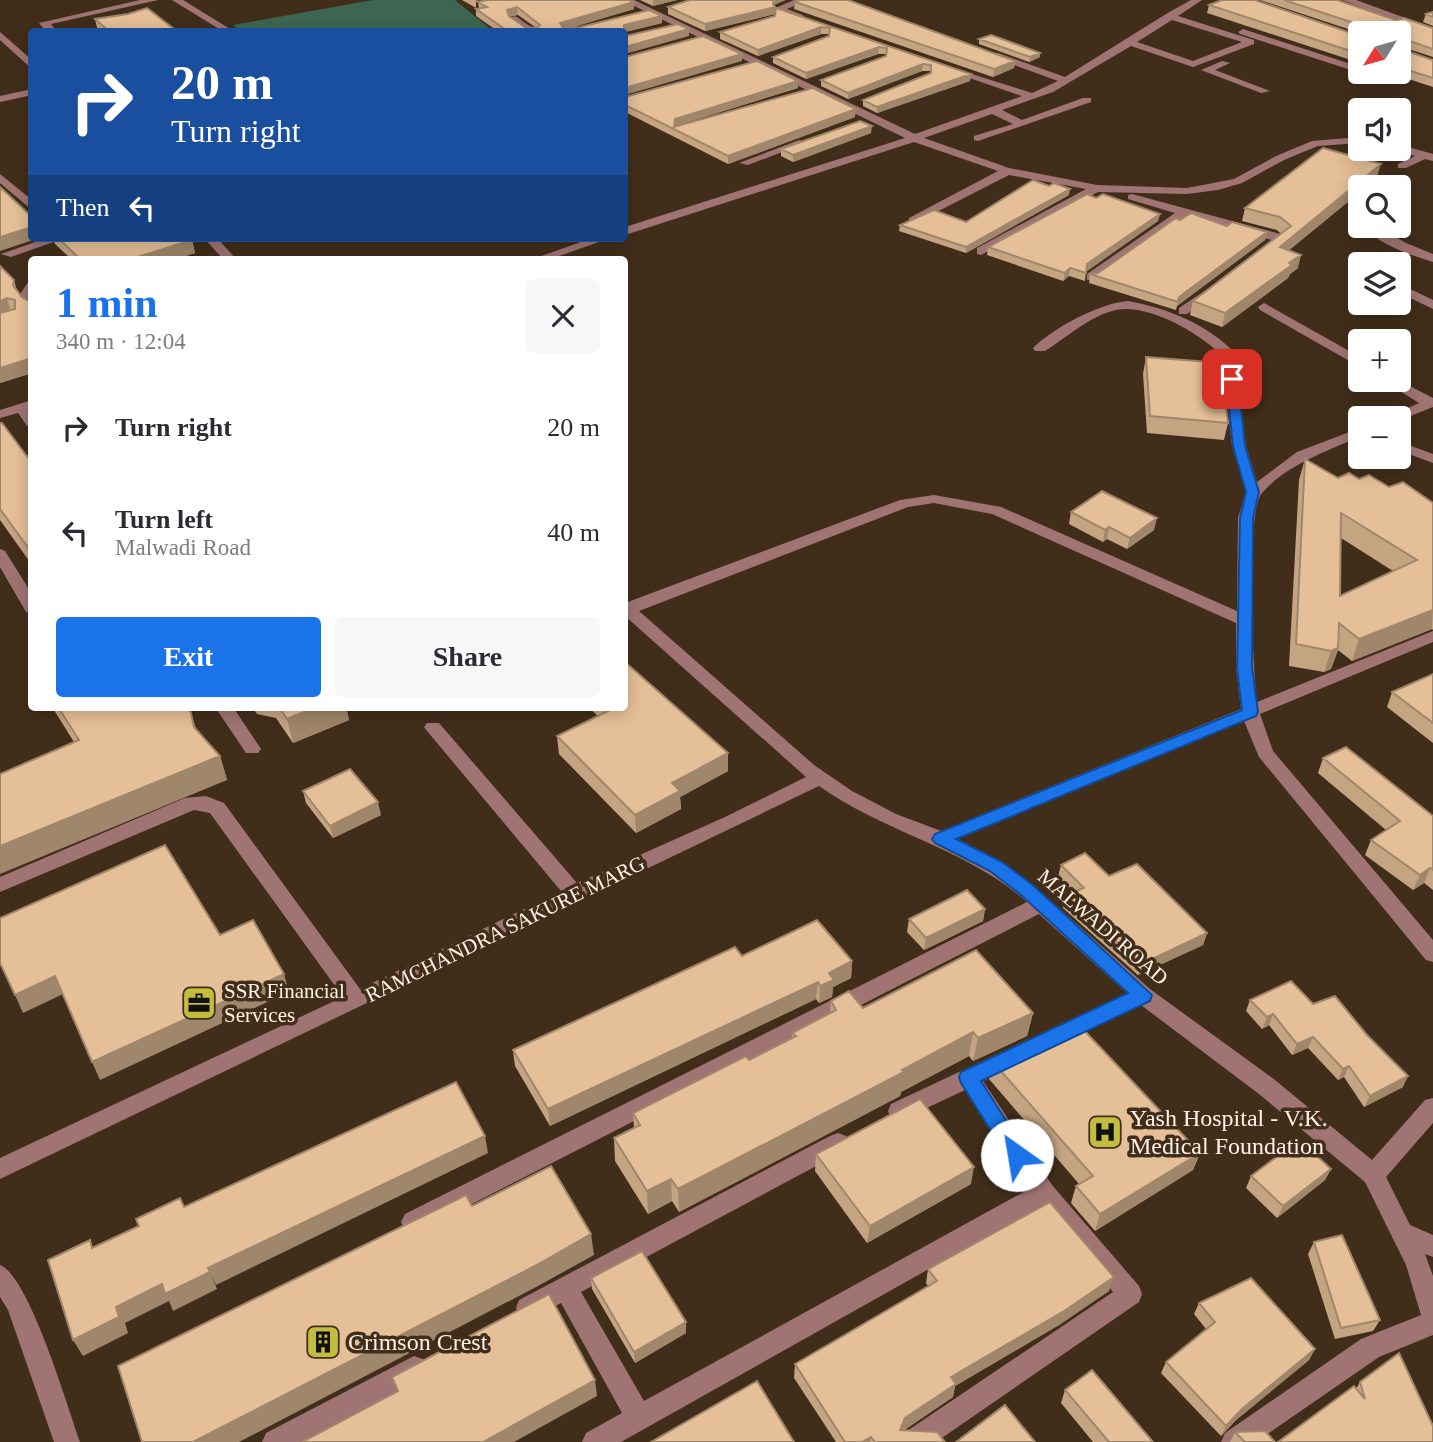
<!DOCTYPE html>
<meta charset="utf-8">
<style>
body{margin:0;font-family:"Times New Roman",serif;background:#f7f7f7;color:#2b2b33;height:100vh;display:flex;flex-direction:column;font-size:26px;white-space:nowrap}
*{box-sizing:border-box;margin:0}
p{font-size:23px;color:#7c7c81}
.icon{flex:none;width:38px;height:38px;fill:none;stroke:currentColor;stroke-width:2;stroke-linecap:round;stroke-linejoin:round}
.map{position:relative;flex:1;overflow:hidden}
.details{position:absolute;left:28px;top:256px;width:600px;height:455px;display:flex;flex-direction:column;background:#fff;border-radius:7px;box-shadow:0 4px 18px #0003}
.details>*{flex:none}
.hud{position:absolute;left:28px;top:28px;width:600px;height:214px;border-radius:7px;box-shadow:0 4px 18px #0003;background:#1a4fa0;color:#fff;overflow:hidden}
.needle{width:46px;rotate:233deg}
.fabs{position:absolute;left:1348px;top:21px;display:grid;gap:14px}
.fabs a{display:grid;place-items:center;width:63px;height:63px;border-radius:7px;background:#fff;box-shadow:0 4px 18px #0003;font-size:35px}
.pin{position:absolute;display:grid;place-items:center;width:60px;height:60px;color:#fff;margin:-30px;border-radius:14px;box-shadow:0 4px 10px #0006}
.me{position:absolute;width:77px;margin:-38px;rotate:328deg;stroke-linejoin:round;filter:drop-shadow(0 0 5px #0008)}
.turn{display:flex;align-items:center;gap:24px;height:147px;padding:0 28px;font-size:32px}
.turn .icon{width:91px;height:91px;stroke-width:2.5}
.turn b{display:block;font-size:49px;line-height:60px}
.then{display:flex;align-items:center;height:66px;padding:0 28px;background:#0003;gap:14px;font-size:26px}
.round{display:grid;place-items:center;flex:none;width:74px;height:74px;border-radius:7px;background:#f7f7f7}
.overview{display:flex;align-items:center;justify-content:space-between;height:119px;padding:0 28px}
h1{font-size:42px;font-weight:700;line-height:52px;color:#1a73e8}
.primary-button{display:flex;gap:14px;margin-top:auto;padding:14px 28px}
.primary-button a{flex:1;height:80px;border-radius:7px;background:#1a73e8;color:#fff;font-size:28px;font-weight:700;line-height:80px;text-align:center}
.primary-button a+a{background:#f7f7f7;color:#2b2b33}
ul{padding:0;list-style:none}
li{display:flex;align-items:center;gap:21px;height:105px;padding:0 28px}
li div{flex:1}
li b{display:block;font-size:26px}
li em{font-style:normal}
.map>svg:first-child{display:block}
.green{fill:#3c6652}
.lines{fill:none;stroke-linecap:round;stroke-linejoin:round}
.minor{fill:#a17474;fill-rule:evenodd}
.wall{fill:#c5a482;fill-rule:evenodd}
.shaded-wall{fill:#a0866a}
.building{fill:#e5bf97;stroke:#a0866a;stroke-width:2;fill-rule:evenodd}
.route{fill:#1a73e8;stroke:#114b97;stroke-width:2}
.labels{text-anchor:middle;stroke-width:7;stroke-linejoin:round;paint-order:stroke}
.street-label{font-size:21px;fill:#fff2e5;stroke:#412e1a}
.poi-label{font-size:21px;fill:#fff2e5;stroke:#412e1a;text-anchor:start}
.near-poi-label{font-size:24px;fill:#fff2e5;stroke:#412e1a;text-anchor:start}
</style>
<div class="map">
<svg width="1433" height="1442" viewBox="0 0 1433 1442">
<rect width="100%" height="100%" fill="#412e1a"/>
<path class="green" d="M373 0H455L493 31 241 32 233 25Z"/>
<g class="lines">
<path class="minor" d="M140 0H158L51 24 57 32H47L39 23Z
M172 0H183L235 32H224Z
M622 0H634L915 134 1022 96 946 70V66L1032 93 1058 81 992 57V53H998L1065 77 1166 14 1191 0H1202L1178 16 1254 40V44L1193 67 1131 46 1053 92 1002 110 1022 120 1083 98H1091V102L978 141 974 140V136L1013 124 992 114 924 138 1009 168 1097 185 1187 188 1234 179 1276 156 1312 141 1360 137V143L1318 146 1284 160 1242 183 1218 190 1187 194 1098 192 981 255 977 254V248L1086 189 1009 175 917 222H909V218L998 171 914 142 625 235V227L905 138ZM1172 20 1242 42 1193 61 1137 42Z
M794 0H808L787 9 803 15V19L773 9Z
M1342 0H1356L1433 28V34Z
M514 16 517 17 538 32H527L511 21 509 19Z
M1243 29 1360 67V72H1364H1357L1240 34 1238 32Z
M0 32 32 60V69L0 40Z
M1222 61 1230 63 1215 70 1270 91 1261 93 1201 70Z
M32 89V95L0 102V96Z
M799 140 808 142 748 165 739 163Z
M1398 144 1433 154V161L1425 159 1406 168H1398V164L1415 156 1394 149H1398Z
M0 174 32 200V210L0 183Z
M1132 194 1280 234 1285 241 1270 254H1262V248L1272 240 1186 216 1095 280H1087V274L1175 213 1128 199V195Z
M1364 226H1376L1406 243 1433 254V262C1411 255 1378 245 1364 226Z
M47 238H65L11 257 1 254Z
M204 238H217L236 259H223Z
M592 238H610L551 259H533Z
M32 281V310L28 309 19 296 28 282Z
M1398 283 1433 300V309L1398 292Z
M1212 286 1216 287V293L1187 314H1179V308Z
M1128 301C1167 308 1207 324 1235 353L1246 446 1257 482 1297 452 1360 428V437C1328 450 1285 466 1262 493 1245 512 1253 671 1257 702L1433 631V642L1260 714 1273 751 1433 940V962L1426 960 1259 757 1244 721 958 839 1003 862 1034 886 1150 989 1275 1080 1372 1160 1425 1100 1433 1098V1123L1386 1177 1410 1225 1433 1235V1257L1425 1254 1433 1276V1335L1379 1357 1256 1442H1221L1225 1433 1361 1339 1421 1315 1406 1265 1365 1182 1259 1094 1141 1005 983 1081 1052 1185 1139 1286 1142 1294 1139 1302 936 1442H900L904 1433 1113 1292 1041 1206 621 1442H582L586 1433 622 1413 561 1303 528 1320 519 1316 516 1308 519 1300 830 1136 838 1133 846 1136 849 1143 846 1150 581 1292 644 1401 1029 1189 965 1090 899 1121 891 1118 888 1111 891 1104 1127 993 1039 914 421 1230 413 1233 405 1230 401 1222 405 1214 1027 902C966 848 885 833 819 786L0 1179V1158L343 997 210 813 194 810 0 892V877L185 798 206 796 224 803 360 989 561 891 427 731 424 727 427 723H439L577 883 725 817 806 777 625 616V603L900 500 934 495 1001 507 1237 611 1238 518 1246 492 1232 446 1223 357C1202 334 1148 303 1116 310 1091 315 1066 338 1045 351H1035L1033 348C1053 328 1100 303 1128 301ZM934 503 992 514 1236 623V667L1241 709 941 831 896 814 852 791 814 765 639 611 908 507Z
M1264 303 1360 357V367L1260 310 1258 307Z
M1382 380H1398L1433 398V407L1398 421V418H1386L1419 403Z
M32 400V409H29L32 427 27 426 18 413 0 418V410Z
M1398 441 1433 454V463L1398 450Z
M0 549 5 551 32 594V613L26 612 0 567Z
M215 707H233L261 749 258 753H246Z
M0 1265C29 1276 68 1408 80 1442H54L8 1310 0 1297Z
M414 1356 423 1359 427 1368 423 1377 301 1442H262L266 1433Z"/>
</g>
<path class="wall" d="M462 0H479L476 1V8Z
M640 0H677L653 6Z
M1260 0H1337L1396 20 1433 28V57L1399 46 1398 33H1360Z
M478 2H634V9L571 27H580L662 16V23L625 32H499L476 16V9L479 8ZM518 15 535 27H525L509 16Z
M795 2 1015 61 1014 68 993 77 794 9Z
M774 5 775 14 776 8 971 74 970 81 877 113 863 106V100L931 73V71H922L848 99 821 86V80L886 56 887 54H878L806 79 773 63V57L829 36V34H821L758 56 720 39V32L775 16V14L705 31 668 14V7Z
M1209 5 1360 36V63L1207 13Z
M1433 12V26L1423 22 1426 14Z
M95 19 178 32H98Z
M979 39 1040 53V57L1029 62 979 44Z
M1398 48 1433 60V87L1387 72H1398Z
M798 88 675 126 855 117 728 164 625 112V97Z
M871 133 793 162 781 156V149Z
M1377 177 1365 187H1360V192L1289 250 1298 268 1290 274 1288 278 1222 327 1190 315 1193 301 1281 234 1277 230 1242 221 1245 208Z
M1069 195 966 253 899 231 900 225 966 222Z
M1096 198 1160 214 1158 221 1086 271 1085 281 1069 276 1063 281 987 255 988 247Z
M1180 220 1267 232 1265 240 1177 306 1176 310 1089 283 1090 274 1098 273Z
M53 238H190L192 240 195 253 176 259H71L55 244Z
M0 266 14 280 17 291 22 297 27 300 30 297 32 276V373L0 383Z
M1146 357 1228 423 1224 440 1147 433 1143 374Z
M0 423 32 463V565L0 520Z
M1305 459 1338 478 1359 479 1389 487 1433 503V630L1432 629 1352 661 1338 650 1331 669 1324 672 1289 666 1299 480ZM1341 538 1393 571 1340 596Z
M1071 512 1154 530 1127 549 1107 539 1103 542 1069 524Z
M1433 674V743L1387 707 1392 692Z
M52 707H188L191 713 196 729 220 756 227 780 74 742Z
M252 707H346L349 720 293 743 276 718 257 714Z
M588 707H625L728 753V771L680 797 681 809 636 833 559 754 557 736 598 716Z
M1323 758 1421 807 1433 816V890L1424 883 1413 890 1365 855 1371 840 1386 830 1318 773Z
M303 791 381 815 333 838 306 803Z
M1061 865 1109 876 1207 933 1203 945 1138 975 1063 908 1065 896 1074 892 1058 877Z
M985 909 983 921 924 950 907 932 909 919Z
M742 956 852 961 851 978 833 987 832 997 819 1003 816 999 550 1126 515 1066 513 1050Z
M1250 1000 1313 1004 1403 1087 1364 1107 1344 1077 1338 1080 1308 1048 1292 1055 1269 1025 1262 1029 1246 1011Z
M831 1001 863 1008 1033 1013 1027 1036 973 1061 969 1056 901 1092 900 1096 679 1212 672 1201 648 1214 615 1161 614 1138 634 1128 633 1113 749 1060 792 1038V1033L830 1013Z
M1052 1041 1200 1153 1193 1170 1095 1231 1071 1203 1076 1186 1079 1184 989 1079 993 1062Z
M816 1154 971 1184 867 1243 815 1171Z
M1331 1169 1325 1180 1277 1218 1246 1188 1251 1176Z
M1314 1242 1380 1320 1373 1331 1335 1339 1308 1254Z
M928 1269 1109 1291 1059 1325 955 1386 953 1397 904 1430 945 1442H836L794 1378 795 1364 928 1286 926 1283Z
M591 1278 686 1333 635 1363 592 1289Z
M1199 1303 1315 1349 1309 1360 1236 1420 1221 1436 1161 1373 1166 1362 1206 1329 1194 1314Z
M1360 1382 1433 1426 1278 1442 1356 1389Z
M1065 1390 1153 1442H1093L1061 1403Z
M1235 1432 1275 1442H1230Z"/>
<path class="shaded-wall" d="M653 0H677L653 6Z
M774 0H786L774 5 773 7H775V14L705 31V24Z
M634 2V9L561 31 560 23Z
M517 7 518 15 508 17 507 10Z
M662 16V23L625 32H624V25Z
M821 27V34L758 56V50Z
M689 29V36L625 54V47Z
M879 47 878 54 806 79V73Z
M1040 53V57L1029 62 1030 57Z
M742 54V61L625 95V88Z
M1015 61 1014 68 993 77 994 69Z
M923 64 922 71 848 99V93Z
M971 74 970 81 877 113V107Z
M798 81V88L675 126 674 129 675 119Z
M856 109 855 117 728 164V156Z
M872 126 871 133 793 162V155Z
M1381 164 1377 177 1365 187H1360V192L1276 261 1280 247Z
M1070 189 1069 195 966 253V247Z
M1160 214 1158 221 1086 272 1087 264Z
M32 227V238H39L0 251V237Z
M1267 232 1265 240 1177 306 1179 297Z
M192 240 195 253 176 259H131Z
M1301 255 1298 268 1290 274 1288 278 1222 327 1225 313 1289 263Z
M1070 268 1069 276 1063 281 1065 273Z
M7 298 11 312 0 315V301Z
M32 358V373L0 383V368Z
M1157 518 1154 530 1127 549 1130 538Z
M1109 527 1107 539 1103 542 1105 530Z
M1433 610 1432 629 1352 661 1359 639Z
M1338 648 1331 669 1324 672 1331 651Z
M316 707H346L349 720 293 743 287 719Z
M728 753V771L680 797 681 809 636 833 635 815 672 783Z
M220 756 227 780 0 874V846Z
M378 802 381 815 333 838 330 826Z
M1430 868 1424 883 1413 890 1420 875Z
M985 909 983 921 924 950 926 938Z
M1207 933 1203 945 1138 975 1142 964Z
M852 961 851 978 833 987 832 997 819 1003 820 986 829 973Z
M284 974 289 992 100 1080 92 1062Z
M55 976 63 994 23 1013 15 995Z
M818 982 816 999 550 1126 548 1109Z
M1033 1013 1027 1036 973 1061 978 1038Z
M1273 1014 1269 1025 1262 1029 1267 1017Z
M973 1032 969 1056 901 1092 900 1096 679 1212 678 1189Z
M1313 1037 1308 1048 1292 1055 1297 1044Z
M1349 1066 1344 1077 1338 1080 1343 1069Z
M1408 1076 1403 1087 1364 1107 1370 1096Z
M485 1136 488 1153 216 1285 208 1268Z
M1200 1153 1193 1170 1095 1231 1100 1214Z
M974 1167 971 1184 867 1243 870 1226Z
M1331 1169 1325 1180 1277 1218 1283 1206Z
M671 1179 672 1201 648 1214 647 1191Z
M591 1234 594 1255 538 1286 239 1442H193Z
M210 1272 217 1289 173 1311 169 1301 125 1323 128 1333 83 1356 73 1340 116 1307 162 1284Z
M1114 1277 1109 1291 1059 1325 955 1386 953 1397 903 1431 900 1430 905 1418 951 1377Z
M686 1322V1333L635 1363 634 1352Z
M1315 1349 1309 1360 1236 1420 1221 1436 1226 1426 1242 1409Z
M595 1380 597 1396 514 1442H483Z
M871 1437 870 1442H862Z"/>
<path class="building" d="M487 0H629L634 2 560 23 563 28 580 27 649 10 662 16 624 25V32H509L476 9 487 7 478 2ZM517 7 540 25 537 28 525 27 509 16 507 10Z
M690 0H774L773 4 775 7 705 24 668 7Z
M799 0H848L1015 61 994 69 795 2Z
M1222 0H1255L1360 36V54L1209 5Z
M1284 0H1337L1396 20 1404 18 1433 28V49L1401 38 1398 40V33H1364L1363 26Z
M147 8 178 32H110L95 19 128 14Z
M776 8 971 74 877 107 863 100 931 73V65L923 64 848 93 821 80 886 56 887 48 879 47 806 73 773 57 829 36 830 28 821 27 758 50 720 32 775 16Z
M1433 12V17L1426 14Z
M678 24 689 29 625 47V36Z
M991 35 1040 53 1030 57 979 39Z
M703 36 742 54 625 88V57Z
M1398 48 1433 60V78L1398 67Z
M757 61 798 81 675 119 674 127 813 88 856 109 728 156 625 105V97Z
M860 121 872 126 793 155 781 149Z
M1323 148 1381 164 1280 247 1301 255 1289 263 1292 265 1225 313 1193 301 1291 226 1280 217 1245 208Z
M1033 180 1049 186 1054 183 1070 189 966 247 900 225 934 210 966 222Z
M0 187 32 217V227L0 237Z
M1087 194 1096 198 1103 194 1160 214 1087 264 1086 273 1070 268 1065 273 988 247Z
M1191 213 1227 226 1232 222 1267 232 1179 297 1178 302 1090 274 1098 273 1176 218 1180 220Z
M58 238H190L192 240 131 259H80Z
M0 266 14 280 13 285 22 297 27 300 30 297 31 277 32 276V358L0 368V313L15 309V300L7 298 0 301Z
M1146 357 1221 363 1228 423 1150 416Z
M0 423H2L32 463V553L0 509Z
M1305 459 1338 478 1349 473 1359 479 1369 475 1389 487 1403 482 1433 503V610L1359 639 1339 623 1338 648 1331 651 1296 644ZM1341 513 1417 560 1340 596Z
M1102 491 1157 518 1130 538 1109 527 1105 530 1071 512Z
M625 662 728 753 672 783 680 791 635 815 557 736 610 710 606 707H625Z
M1433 674V723L1392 692Z
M58 707H188L191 713 194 727 220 756 0 846V774L79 740Z
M279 707H316L287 719Z
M1346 747 1433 816V870L1430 868 1420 875 1371 840 1400 821 1323 758Z
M350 769 378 802 330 826 303 791Z
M165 845 220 935 253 920 284 974 92 1062 55 976 15 995 0 963V918Z
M1085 853 1109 876 1137 864 1207 933 1142 964 1065 896 1084 888 1061 865Z
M967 890 985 909 926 938 909 919Z
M817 920 852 961 829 973 834 980 820 986 818 982 548 1109 513 1050 735 947 742 956Z
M976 950 1033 1013 978 1038 973 1032 902 1070 904 1072 678 1189 671 1179 647 1191 614 1138 640 1125 633 1113 746 1056 749 1060 796 1036 792 1033 836 1010 831 1001 849 991 863 1008Z
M1291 981 1313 1004 1335 996 1367 1035 1408 1076 1370 1096 1349 1066 1343 1069 1313 1037 1297 1044 1273 1014 1267 1017 1250 1000Z
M1080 1026 1200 1153 1100 1214 1076 1186 1093 1176 993 1062 1048 1036 1052 1041Z
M456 1082 485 1136 208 1268 210 1272 165 1294 162 1284 116 1307 119 1317 73 1340 48 1260 90 1240 92 1248 139 1226 136 1219 180 1198 184 1207Z
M920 1099 974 1167 870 1226 816 1154Z
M1295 1143H1303L1331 1169 1283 1206 1251 1176Z
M551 1166 591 1234 535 1266 193 1442H142L118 1366 466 1195 472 1206Z
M1050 1202 1114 1277 1064 1311 951 1377 956 1384 905 1418 900 1430 937 1432 945 1442H875L871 1437 862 1442H845L795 1364 937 1281 928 1269Z
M1342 1235 1380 1320 1341 1328 1314 1242Z
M642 1251 686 1322 634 1352 591 1278Z
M1251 1278 1315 1349 1242 1409 1226 1426 1166 1362 1215 1322 1199 1303Z
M549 1294 595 1380 483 1442H302L398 1391 392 1377Z
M1399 1353 1433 1426V1442H1278L1354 1386 1365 1399 1360 1382Z
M1092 1370 1153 1442H1109L1065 1390Z
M757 1381 794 1442H651Z
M1005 1405 1035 1442H956Z
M1265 1431 1275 1442H1245L1235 1432Z"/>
<path class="route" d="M1232 375 1238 379 1245 446 1259 492 1253 518 1252 667 1258 712 1256 716 956 839 1002 862 1034 886 1152 995 1150 1001 981 1081 1028 1155 1025 1161 1017 1164 1010 1161 961 1083 959 1077 961 1072 1128 993 1021 895 990 871 935 843 932 839 935 834 1242 710 1237 667 1240 518 1246 492 1233 446 1226 379Z"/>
<defs>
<g id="office-square" transform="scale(1.75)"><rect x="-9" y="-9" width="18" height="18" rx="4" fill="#c2bd3f" stroke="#412e1a"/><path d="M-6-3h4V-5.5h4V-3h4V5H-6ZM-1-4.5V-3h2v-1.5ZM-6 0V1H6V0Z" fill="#111"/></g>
<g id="hospital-square" transform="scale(1.75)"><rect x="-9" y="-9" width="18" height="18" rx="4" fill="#c2bd3f" stroke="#412e1a"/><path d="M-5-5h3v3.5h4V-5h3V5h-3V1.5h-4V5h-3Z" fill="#111"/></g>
<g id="building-square" transform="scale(1.75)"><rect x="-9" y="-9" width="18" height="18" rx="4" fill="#c2bd3f" stroke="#412e1a"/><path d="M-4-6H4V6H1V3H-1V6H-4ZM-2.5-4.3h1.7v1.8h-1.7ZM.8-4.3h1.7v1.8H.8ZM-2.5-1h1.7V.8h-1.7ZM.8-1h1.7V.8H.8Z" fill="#111"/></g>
</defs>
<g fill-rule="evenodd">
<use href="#office-square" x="199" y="1003"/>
<use href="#hospital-square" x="1105" y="1132"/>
<use href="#building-square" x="323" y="1342"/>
</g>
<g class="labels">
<g class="street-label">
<text transform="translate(1103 927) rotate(41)" y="7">MALWADI ROAD</text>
<text transform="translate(505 929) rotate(-26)" y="7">RAMCHANDRA SAKURE MARG</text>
</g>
<g class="poi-label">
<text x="224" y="998">SSR Financial<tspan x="224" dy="24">Services</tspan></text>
</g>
<g class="near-poi-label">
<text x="1130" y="1126">Yash Hospital - V.K.<tspan x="1130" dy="28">Medical Foundation</tspan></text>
<text x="348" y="1350">Crimson Crest</text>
</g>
</g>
</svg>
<div class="fabs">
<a><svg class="needle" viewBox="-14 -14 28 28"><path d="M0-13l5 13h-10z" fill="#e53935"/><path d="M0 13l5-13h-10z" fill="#7c7c81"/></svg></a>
<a><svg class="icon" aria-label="sound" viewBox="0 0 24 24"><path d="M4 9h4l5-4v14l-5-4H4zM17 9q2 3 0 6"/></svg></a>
<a><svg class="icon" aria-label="search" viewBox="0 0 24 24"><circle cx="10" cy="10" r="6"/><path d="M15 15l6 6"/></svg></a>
<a><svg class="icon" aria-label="layers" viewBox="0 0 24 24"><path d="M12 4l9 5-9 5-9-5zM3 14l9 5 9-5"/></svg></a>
<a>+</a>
<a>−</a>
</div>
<div class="pin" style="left:1232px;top:379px;background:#d93025"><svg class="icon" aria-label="arrive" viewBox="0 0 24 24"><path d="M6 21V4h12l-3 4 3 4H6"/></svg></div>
<svg class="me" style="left:1017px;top:1155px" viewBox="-20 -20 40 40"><circle r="19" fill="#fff"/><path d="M0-13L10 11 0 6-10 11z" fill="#1a73e8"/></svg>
<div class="hud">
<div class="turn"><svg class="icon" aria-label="right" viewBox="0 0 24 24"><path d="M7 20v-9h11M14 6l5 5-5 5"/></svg><div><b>20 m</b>Turn right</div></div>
<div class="then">Then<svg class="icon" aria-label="left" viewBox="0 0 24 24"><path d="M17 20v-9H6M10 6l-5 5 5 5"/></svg></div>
</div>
<section class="details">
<div class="overview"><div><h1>1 min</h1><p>340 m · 12:04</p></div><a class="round"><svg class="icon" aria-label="close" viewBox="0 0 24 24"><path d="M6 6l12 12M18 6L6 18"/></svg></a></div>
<ul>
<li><svg class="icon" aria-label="right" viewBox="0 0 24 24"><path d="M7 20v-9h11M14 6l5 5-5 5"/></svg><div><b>Turn right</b></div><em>20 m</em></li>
<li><svg class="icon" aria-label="left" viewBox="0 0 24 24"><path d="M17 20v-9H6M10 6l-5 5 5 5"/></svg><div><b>Turn left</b><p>Malwadi Road</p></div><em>40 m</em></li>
</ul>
<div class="primary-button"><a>Exit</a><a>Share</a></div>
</section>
</div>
